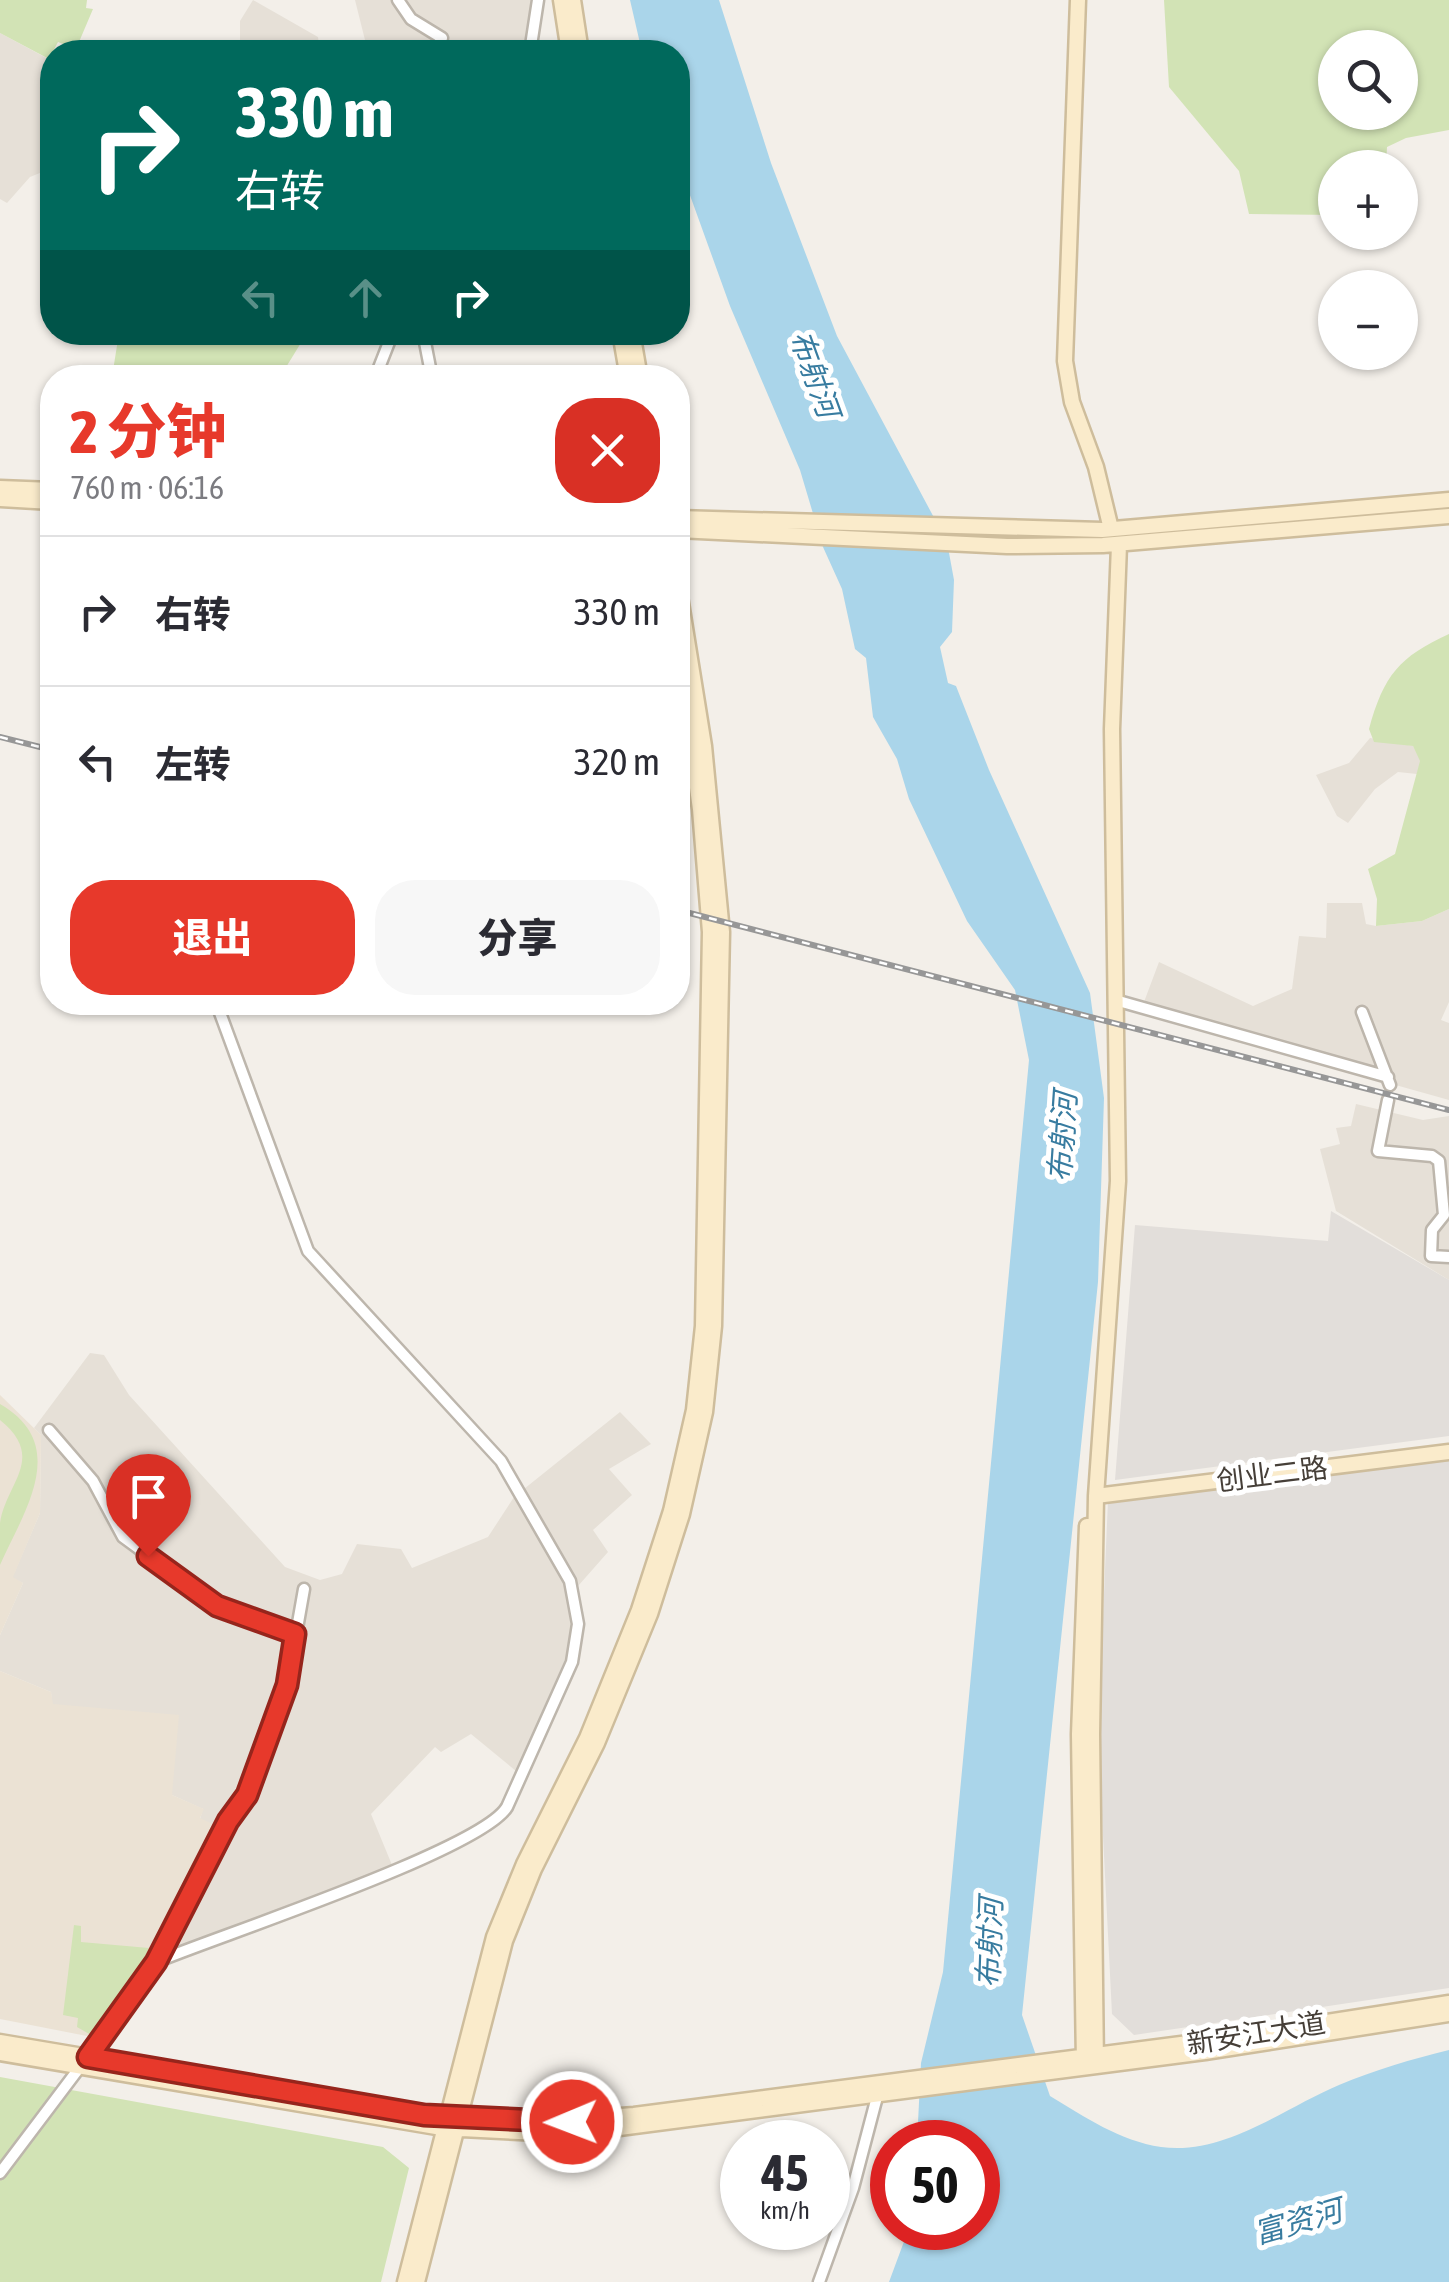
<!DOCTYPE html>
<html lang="zh">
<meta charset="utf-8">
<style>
body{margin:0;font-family:"Asap Condensed","Noto Sans SC",sans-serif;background:#f7f7f7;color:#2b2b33;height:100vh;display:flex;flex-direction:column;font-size:38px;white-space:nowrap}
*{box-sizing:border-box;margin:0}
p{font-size:32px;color:#7c7c81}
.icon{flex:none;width:55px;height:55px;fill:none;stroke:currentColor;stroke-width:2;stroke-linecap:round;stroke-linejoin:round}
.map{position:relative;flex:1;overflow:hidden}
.drawer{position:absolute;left:40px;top:365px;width:650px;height:650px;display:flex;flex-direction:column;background:#fff;border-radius:40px;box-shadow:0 2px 8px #0004}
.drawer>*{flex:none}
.banner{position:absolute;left:40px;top:40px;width:650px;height:305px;border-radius:40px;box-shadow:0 2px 8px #0004;background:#00695c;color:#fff;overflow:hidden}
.tools{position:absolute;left:1318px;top:30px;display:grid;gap:20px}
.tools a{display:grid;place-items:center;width:100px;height:100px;border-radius:50%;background:#fff;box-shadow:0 2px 8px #0004;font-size:50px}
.speed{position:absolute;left:720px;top:2120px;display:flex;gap:20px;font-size:50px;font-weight:700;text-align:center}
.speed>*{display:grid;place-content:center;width:130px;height:130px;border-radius:50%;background:#fff;box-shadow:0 2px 8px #0004;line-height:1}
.speed small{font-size:25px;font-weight:400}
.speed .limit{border:15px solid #d22;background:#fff;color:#111}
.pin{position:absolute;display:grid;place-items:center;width:85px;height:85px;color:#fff;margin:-102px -42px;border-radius:50% 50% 50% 0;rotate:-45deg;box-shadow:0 0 10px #0007}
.pin .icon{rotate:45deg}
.me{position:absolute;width:110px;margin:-55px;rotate:269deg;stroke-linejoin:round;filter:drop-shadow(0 0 8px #0008)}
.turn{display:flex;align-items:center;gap:35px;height:210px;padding:0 30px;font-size:45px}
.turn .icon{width:130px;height:130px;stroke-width:2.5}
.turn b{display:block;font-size:70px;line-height:85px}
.lanes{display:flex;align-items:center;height:95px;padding:0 30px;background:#0003;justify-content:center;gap:50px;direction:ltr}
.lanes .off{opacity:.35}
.round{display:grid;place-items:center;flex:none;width:105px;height:105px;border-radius:40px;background:#f7f7f7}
.head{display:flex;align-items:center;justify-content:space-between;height:170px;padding:0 30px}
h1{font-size:60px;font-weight:800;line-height:75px;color:#e7392b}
.action{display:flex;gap:20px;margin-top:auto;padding:20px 30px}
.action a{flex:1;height:115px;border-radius:40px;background:#e7392b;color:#fff;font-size:40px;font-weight:800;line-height:115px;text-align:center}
.action a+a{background:#f7f7f7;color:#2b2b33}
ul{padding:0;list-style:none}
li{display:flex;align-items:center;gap:30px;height:150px;padding:0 30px;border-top:2px solid #e1e1e2}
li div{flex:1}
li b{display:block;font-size:38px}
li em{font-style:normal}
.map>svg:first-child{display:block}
.residential{fill:#e6e0d7}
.industrial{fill:#e2deda}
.education{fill:#ebe2d4}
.green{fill:#d2e3b5;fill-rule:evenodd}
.water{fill:#aad5ea}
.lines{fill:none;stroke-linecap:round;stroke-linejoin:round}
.street-casing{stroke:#bdb6ac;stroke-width:15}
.secondary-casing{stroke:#cebd9c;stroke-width:19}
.street{stroke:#fff;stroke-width:10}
.secondary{stroke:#faebcb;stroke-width:14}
.rail-casing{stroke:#979797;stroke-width:6}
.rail{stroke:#fff;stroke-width:2.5;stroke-dasharray:8;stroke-linecap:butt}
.route-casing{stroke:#96251c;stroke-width:25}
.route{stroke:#e7392b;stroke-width:18}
.labels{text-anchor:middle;stroke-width:10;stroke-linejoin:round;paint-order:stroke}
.street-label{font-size:28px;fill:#463f38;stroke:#fff}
.water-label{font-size:30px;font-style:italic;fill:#387ca0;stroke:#fff}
</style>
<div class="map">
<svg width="1449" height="2282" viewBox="0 0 1449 2282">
<rect width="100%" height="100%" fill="#f3efe9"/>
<path class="residential" d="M253 0 318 37 320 52H240V21Z
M355 0H543L534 52H368Z
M0 33 52 61V168L30 177 7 203 0 199Z
M1370 738 1413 746 1421 761 1417 774 1398 772 1375 789 1348 823 1337 816 1316 775 1349 763Z
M1327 903H1362L1366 924 1376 926 1422 921 1449 909V1002L1441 1020 1449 1023V1100L1264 1048 1263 1037 1144 1002 1159 962 1253 1006 1292 989 1299 936 1326 938Z
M1356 1104 1423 1120 1449 1116V1280L1336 1211 1320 1149 1340 1144 1336 1128 1351 1126Z
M90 1353 104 1355 129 1395 285 1567 320 1580 342 1574 357 1544 401 1549 412 1568 488 1537 514 1497 620 1412 651 1444 609 1469 632 1495 593 1530 608 1552 571 1594 575 1618 571 1646 516 1771 471 1734 441 1752 435 1747 371 1814 392 1865 177 1950 163 1941 203 1809 172 1795 52 1704 51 1692 0 1671V1635L23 1583 12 1578 40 1513 41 1435 34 1428Z"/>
<path class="industrial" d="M1331 1211 1449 1280V1436L1115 1480 1135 1225 1328 1241Z
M1449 1458V1988L1134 2035 1112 2014 1098 1736 1108 1500Z"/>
<path class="education" d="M0 1395 41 1435 40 1513 13 1577 23 1583 0 1635Z
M0 1671 51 1692 53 1704 179 1715 172 1795 204 1809 200 1818 221 1828 163 1941 92 2037 0 2019Z"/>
<path class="green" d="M0 0H87L86 8 93 9 76 49 58 42 49 59 0 33Z
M1164 0H1449V130L1406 138 1387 147 1386 167 1335 168V215L1249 214 1239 171 1169 87ZM1335 48H1400V112H1335Z
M119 333V332L307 333 280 377H112Z
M1449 634V909L1422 921 1376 926 1377 899 1368 869 1395 854 1420 761 1413 746 1374 742 1369 729C1384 675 1399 657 1449 634Z
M0 1404C71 1445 24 1511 0 1565 0 1552 0 1536 0 1523 6 1483 47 1458 0 1420Z
M74 1925 81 1926V1942L149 1948 135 1980 98 2032 91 2035 77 2027 78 2018 63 2015Z
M0 2077 383 2147 409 2168 381 2282H0Z"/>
<path class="water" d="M630 0H719L771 163 837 336 947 542 954 580 952 632 940 647 948 683 956 686 989 770 1090 993 1104 1098 1098 1282 1022 2015 1050 2096C1085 2117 1120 2141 1161 2147 1224 2156 1284 2108 1339 2085 1375 2070 1412 2059 1449 2050V2282H889L909 2228H978V2142H917L921 2063 943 1972 1029 1060 1015 990 967 921 909 799 897 759 873 717 866 658 855 649 842 589 823 547 800 470 730 306 678 162V52H642Z"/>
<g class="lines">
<g class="street-casing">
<path id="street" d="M398 0 411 19 442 38 434 52
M530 52 538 0
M423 332 432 378
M375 378 393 332
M1115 1000 1388 1077
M1362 1012 1390 1085
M1388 1100 1378 1151 1432 1156 1439 1161 1444 1215 1432 1230 1431 1256 1449 1257
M49 1430 93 1481 123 1537 217 1606 295 1634
M156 1962C218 1936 481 1850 507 1807L572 1662 578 1624 570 1581 501 1461 308 1251 216 1002
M88 2057 144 1981 228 1821 247 1795 287 1685 304 1589
M0 2173 80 2067
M819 2282 853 2188 878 2093"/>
</g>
<g class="secondary-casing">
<path id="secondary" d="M561 0 569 52
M573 0 581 52
M1078 0 1065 361 1072 402 1096 467 1111 529
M620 332 628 378
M632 332 640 378
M0 488 52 490
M0 499 52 502
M678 518 1102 530 1449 500
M678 530 1007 546 1103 545 1449 516
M1096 1496 1449 1452
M0 2042 451 2118 540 2122 634 2115 1204 2041 1449 2003
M0 2053 442 2128 540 2133 604 2130 1205 2052 1449 2014
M1084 2064 1079 1734 1087 1526
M1096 2066 1092 1734 1096 1496 1118 1181 1112 729 1119 545
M405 2282 494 1937 524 1864 587 1738 639 1610 671 1511 694 1410 703 1326 710 932 700 809 678 651
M417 2282 505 1941 534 1869 597 1743 650 1614 682 1514 705 1412 714 1326 722 932 704 746 678 584"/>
</g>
<use href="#street" class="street"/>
<use href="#secondary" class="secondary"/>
<g class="rail-casing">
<path id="rail" d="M0 737 52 750
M678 910 1449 1110"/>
</g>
<use href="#rail" class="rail"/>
</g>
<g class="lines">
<g class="route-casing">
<path id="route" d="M148 1556 217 1606 295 1634 287 1685 247 1795 228 1821 156 1962 88 2057 424 2115 572 2122"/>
</g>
<use href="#route" class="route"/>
</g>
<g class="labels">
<g class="street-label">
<text transform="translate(1272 1474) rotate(-7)" y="10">创业二路</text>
<text transform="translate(1256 2033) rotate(-9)" y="10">新安江大道</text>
</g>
<g class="water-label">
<text transform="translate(814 374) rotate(70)" y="10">布射河</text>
<text transform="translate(1063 1137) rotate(-86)" y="10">布射河</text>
<text transform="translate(990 1943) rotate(-88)" y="10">布射河</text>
<text transform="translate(1298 2222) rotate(-16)" y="10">富资河</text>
</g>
</g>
</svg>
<div class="tools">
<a><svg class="icon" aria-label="search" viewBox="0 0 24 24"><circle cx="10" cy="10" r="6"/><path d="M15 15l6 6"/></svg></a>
<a>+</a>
<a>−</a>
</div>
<div class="speed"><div>45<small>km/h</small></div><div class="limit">50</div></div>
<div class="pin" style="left:148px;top:1556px;background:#d93025"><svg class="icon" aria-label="arrive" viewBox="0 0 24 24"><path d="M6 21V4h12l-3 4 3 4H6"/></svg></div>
<svg class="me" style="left:572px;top:2122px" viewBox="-20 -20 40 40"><circle r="17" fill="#e7392b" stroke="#fff" stroke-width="3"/><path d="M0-11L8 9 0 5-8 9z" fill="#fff"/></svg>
<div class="banner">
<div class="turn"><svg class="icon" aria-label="right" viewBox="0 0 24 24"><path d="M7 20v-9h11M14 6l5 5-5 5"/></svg><div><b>330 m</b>右转</div></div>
<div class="lanes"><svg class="icon off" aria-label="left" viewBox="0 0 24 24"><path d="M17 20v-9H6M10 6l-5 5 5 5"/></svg><svg class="icon off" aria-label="ahead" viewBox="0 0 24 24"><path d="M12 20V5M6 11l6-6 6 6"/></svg><svg class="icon" aria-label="right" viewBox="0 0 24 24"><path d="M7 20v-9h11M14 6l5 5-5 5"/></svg></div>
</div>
<section class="drawer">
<div class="head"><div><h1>2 分钟</h1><p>760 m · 06:16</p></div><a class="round" style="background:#d93025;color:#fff"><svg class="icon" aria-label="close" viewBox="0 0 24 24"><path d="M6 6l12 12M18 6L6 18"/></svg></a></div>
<ul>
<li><svg class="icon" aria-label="right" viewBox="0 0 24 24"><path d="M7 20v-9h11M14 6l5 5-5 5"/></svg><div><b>右转</b></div><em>330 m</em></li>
<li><svg class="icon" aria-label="left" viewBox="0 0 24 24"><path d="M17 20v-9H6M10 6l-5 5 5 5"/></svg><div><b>左转</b></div><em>320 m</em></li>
</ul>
<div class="action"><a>退出</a><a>分享</a></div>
</section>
</div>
